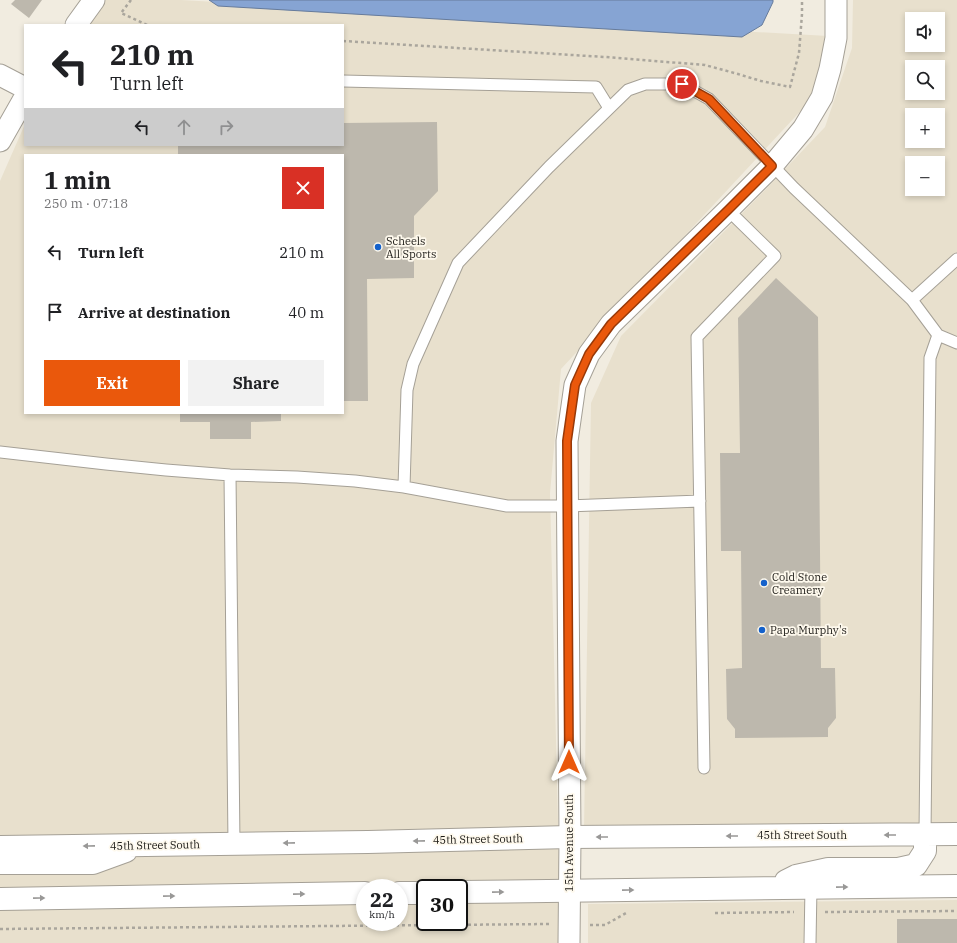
<!DOCTYPE html>
<meta charset="utf-8">
<style>
body{margin:0;font-family:"IBM Plex Serif",serif;background:#f2f2f2;color:#202124;height:100vh;display:flex;flex-direction:column;font-size:15px;white-space:nowrap}
*{box-sizing:border-box;margin:0}
p{font-size:13px;color:#757577}
.icon{flex:none;width:22px;height:22px;fill:none;stroke:currentColor;stroke-width:2;stroke-linecap:round;stroke-linejoin:round}
.map{position:relative;flex:1;overflow:hidden}
.side{position:absolute;left:24px;top:154px;width:320px;height:260px;display:flex;flex-direction:column;background:#fff;border-radius:0px;box-shadow:0 2px 6px #0003}
.side>*{flex:none}
.guide{position:absolute;left:24px;top:24px;width:320px;height:122px;border-radius:0px;box-shadow:0 2px 6px #0003;background:#fff;color:#202124;overflow:hidden}
.fabs{position:absolute;left:905px;top:12px;display:grid;gap:8px}
.fabs a{display:grid;place-items:center;width:40px;height:40px;border-radius:0px;background:#fff;box-shadow:0 2px 6px #0003;font-size:20px}
.speed{position:absolute;left:356px;top:879px;display:flex;gap:8px;font-size:20px;font-weight:700;text-align:center}
.speed>*{display:grid;place-content:center;width:52px;height:52px;border-radius:50%;background:#fff;box-shadow:0 2px 6px #0003;line-height:1}
.speed small{font-size:10px;font-weight:400}
.speed .limit{border:2px solid #111;border-radius:6px;background:#fff;color:#111}
.pin{position:absolute;display:grid;place-items:center;width:34px;height:34px;color:#fff;margin:-17px;border:2px solid #fff;border-radius:50%;box-shadow:0 1px 4px #0007}
.me{position:absolute;width:44px;margin:-22px;rotate:0deg;stroke-linejoin:round;filter:drop-shadow(0 0 3px #0008)}
.turn{display:flex;align-items:center;gap:14px;height:84px;padding:0 20px;font-size:18px}
.turn .icon{width:52px;height:52px;stroke-width:2.5}
.turn b{display:block;font-size:28px;line-height:34px}
.lanes{display:flex;align-items:center;height:38px;padding:0 20px;background:#0003;justify-content:center;gap:20px;direction:ltr}
.lanes .off{opacity:.35}
.round{display:grid;place-items:center;flex:none;width:42px;height:42px;border-radius:0px;background:#f2f2f2}
.head{display:flex;align-items:center;justify-content:space-between;height:68px;padding:0 20px}
h1{font-size:24px;font-weight:700;line-height:30px}
.cta{display:flex;gap:8px;margin-top:auto;padding:8px 20px}
.cta a{flex:1;height:46px;border-radius:0px;background:#ea580c;color:#fff;font-size:16px;font-weight:700;line-height:46px;text-align:center}
.cta a+a{background:#f2f2f2;color:#202124}
ul{padding:0;list-style:none}
li{display:flex;align-items:center;gap:12px;height:60px;padding:0 20px}
li div{flex:1}
li b{display:block;font-size:15px}
li em{font-style:normal}
.map>svg:first-child{display:block}
.built{fill:#e8e0cd;fill-rule:evenodd}
.water{fill:#86a4d3;stroke:#667b9b}
.building{fill:#bdb8ad}
.lines{fill:none;stroke-linecap:round;stroke-linejoin:round}
.service-casing{stroke:#a5a096;stroke-width:13}
.minor-casing{stroke:#a5a096;stroke-width:23}
.primary-casing{stroke:#a5a096;stroke-width:24}
.path{stroke:#aaa69d;stroke-width:2.5;stroke-dasharray:3 3;stroke-linecap:butt}
.service{stroke:#fff;stroke-width:11}
.minor{stroke:#fff;stroke-width:21}
.primary{stroke:#fff;stroke-width:22}
.oneway{fill:#999897}
.route-casing{stroke:#983908;stroke-width:10}
.route{stroke:#ea580c;stroke-width:7}
.poi-dot{fill:#1461cb;stroke:#fef9ed;stroke-width:1.5}
.labels{text-anchor:middle;stroke-width:3.5;stroke-linejoin:round;paint-order:stroke}
.poi-label{font-size:11px;fill:#1d1b17;stroke:#fef9ed;text-anchor:start}
.street-label{font-size:11px;fill:#1d1b17;stroke:#fef9ed}
</style>
<div class="map">
<svg width="957" height="943" viewBox="0 0 957 943">
<rect width="100%" height="100%" fill="#f1ece0"/>
<path class="built" d="M106 0H181L828 36 809 102 561 369 550 493 559 864 558 943H0V181L25 124V145H343V25H89ZM25 155H343V413H25ZM365 888H399V922H365ZM425 888H459V922H425Z
M853 0H957V822L584 830 591 403 621 336 766 189 825 127 852 48ZM912 19H938V45H912ZM912 67H938V93H912ZM912 115H938V141H912ZM912 163H938V189H912Z
M957 900V943H588V904Z"/>
<path class="water" d="M209 0H773V2L762 25 742 37 218 6Z"/>
<path class="building" d="M15 0H42L29 18 11 4Z
M437 122 438 191 414 216V278L367 279 368 401H343V155H178V145H343V123Z
M776 278 818 317 821 668H835L836 718 828 728V737L735 738V729L727 719 726 669 742 668 741 551H721L720 453H740L738 318Z
M180 413H281V421L251 422V439H210V422H180Z
M897 919H957V943H897Z"/>
<g class="lines">
<g class="service-casing">
<path id="service" d="M343 81 596 87 609 108
M912 300 938 335 930 358 925 834
M938 335 957 343
M0 452 106 464 166 470 230 475 297 477 355 481 404 487 507 506H567L700 501
M230 475 234 844
M404 487 407 390 413 364 458 263 549 167 628 90 645 84H682L709 99 794 188 912 300 957 259
M704 768 697 337 775 256 728 210
M810 943 811 887"/>
</g>
<g class="minor-casing">
<path id="minor" d="M76 25 94 0
M0 75 25 88
M0 141 25 97
M569 943 570 837 567 441 575 385 589 354 611 324 728 210 772 166 803 129 822 97 830 69 836 38V0"/>
</g>
<g class="primary-casing">
<path id="primary" d="M0 847 368 842 570 837 957 834
M0 863H93L126 851
M786 881 796 876 828 869H898L916 865 925 851V834
M459 892 957 886
M399 893H425
M0 899 365 893"/>
</g>
<path class="path" d="M131 0 121 13 147 25
M343 41 605 57 705 65 738 74 761 81 790 87 799 53 802 14V0
M825 912 957 911
M715 913 794 912
M590 925H605L626 913
M0 929 549 924"/>
<use href="#service" class="service"/>
<use href="#minor" class="minor"/>
<use href="#primary" class="primary"/>
</g>
<defs><path id="oneway-solid" d="M-6-.8H1V-3.2L6.5 0L1 3.2V.8H-6Z"/></defs>
<g class="oneway">
<use href="#oneway-solid" transform="translate(890 835) rotate(180)"/>
<use href="#oneway-solid" transform="translate(732 836) rotate(180)"/>
<use href="#oneway-solid" transform="translate(602 837) rotate(180)"/>
<use href="#oneway-solid" transform="translate(419 841) rotate(179)"/>
<use href="#oneway-solid" transform="translate(289 843) rotate(179)"/>
<use href="#oneway-solid" transform="translate(89 846) rotate(179)"/>
<use href="#oneway-solid" transform="translate(842 887) rotate(-1)"/>
<use href="#oneway-solid" transform="translate(628 890) rotate(-1)"/>
<use href="#oneway-solid" transform="translate(498 892) rotate(-1)"/>
<use href="#oneway-solid" transform="translate(299 894) rotate(-1)"/>
<use href="#oneway-solid" transform="translate(169 896) rotate(-1)"/>
<use href="#oneway-solid" transform="translate(39 898) rotate(-1)"/>
</g>
<g class="lines">
<g class="route-casing">
<path id="route" d="M569 762 567 441 575 385 589 354 611 324 728 210 772 166 709 99 682 84"/>
</g>
<use href="#route" class="route"/>
</g>
<g class="poi-dot">
<circle cx="378" cy="247" r="4"/>
<circle cx="764" cy="583" r="4"/>
<circle cx="762" cy="630" r="4"/>
</g>
<g class="labels">
<g class="poi-label">
<text x="386" y="245">Scheels<tspan x="386" dy="13">All Sports</tspan></text>
<text x="772" y="581">Cold Stone<tspan x="772" dy="13">Creamery</tspan></text>
<text x="770" y="634">Papa Murphy's</text>
</g>
<g class="street-label">
<text x="802" y="839">45th Street South</text>
<text transform="translate(478 839) rotate(-1)" y="4">45th Street South</text>
<text transform="translate(569 843) rotate(-90)" y="4">15th Avenue South</text>
<text transform="translate(155 845) rotate(-1)" y="4">45th Street South</text>
</g>
</g>
</svg>
<div class="fabs">
<a><svg class="icon" aria-label="sound" viewBox="0 0 24 24"><path d="M4 9h4l5-4v14l-5-4H4zM17 9q2 3 0 6"/></svg></a>
<a><svg class="icon" aria-label="search" viewBox="0 0 24 24"><circle cx="10" cy="10" r="6"/><path d="M15 15l6 6"/></svg></a>
<a>+</a>
<a>−</a>
</div>
<div class="speed"><div>22<small>km/h</small></div><div class="limit">30</div></div>
<div class="pin" style="left:682px;top:84px;background:#d93025"><svg class="icon" aria-label="arrive" viewBox="0 0 24 24"><path d="M6 21V4h12l-3 4 3 4H6"/></svg></div>
<svg class="me" style="left:569px;top:762px" viewBox="-20 -20 40 40"><path d="M0-17L14 15 0 8-14 15z" fill="#ea580c" stroke="#fff" stroke-width="4"/></svg>
<div class="guide">
<div class="turn"><svg class="icon" aria-label="left" viewBox="0 0 24 24"><path d="M17 20v-9H6M10 6l-5 5 5 5"/></svg><div><b>210 m</b>Turn left</div></div>
<div class="lanes"><svg class="icon" aria-label="left" viewBox="0 0 24 24"><path d="M17 20v-9H6M10 6l-5 5 5 5"/></svg><svg class="icon off" aria-label="ahead" viewBox="0 0 24 24"><path d="M12 20V5M6 11l6-6 6 6"/></svg><svg class="icon off" aria-label="right" viewBox="0 0 24 24"><path d="M7 20v-9h11M14 6l5 5-5 5"/></svg></div>
</div>
<section class="side">
<div class="head"><div><h1>1 min</h1><p>250 m · 07:18</p></div><a class="round" style="background:#d93025;color:#fff"><svg class="icon" aria-label="close" viewBox="0 0 24 24"><path d="M6 6l12 12M18 6L6 18"/></svg></a></div>
<ul>
<li><svg class="icon" aria-label="left" viewBox="0 0 24 24"><path d="M17 20v-9H6M10 6l-5 5 5 5"/></svg><div><b>Turn left</b></div><em>210 m</em></li>
<li><svg class="icon" aria-label="arrive" viewBox="0 0 24 24"><path d="M6 21V4h12l-3 4 3 4H6"/></svg><div><b>Arrive at destination</b></div><em>40 m</em></li>
</ul>
<div class="cta"><a>Exit</a><a>Share</a></div>
</section>
</div>
